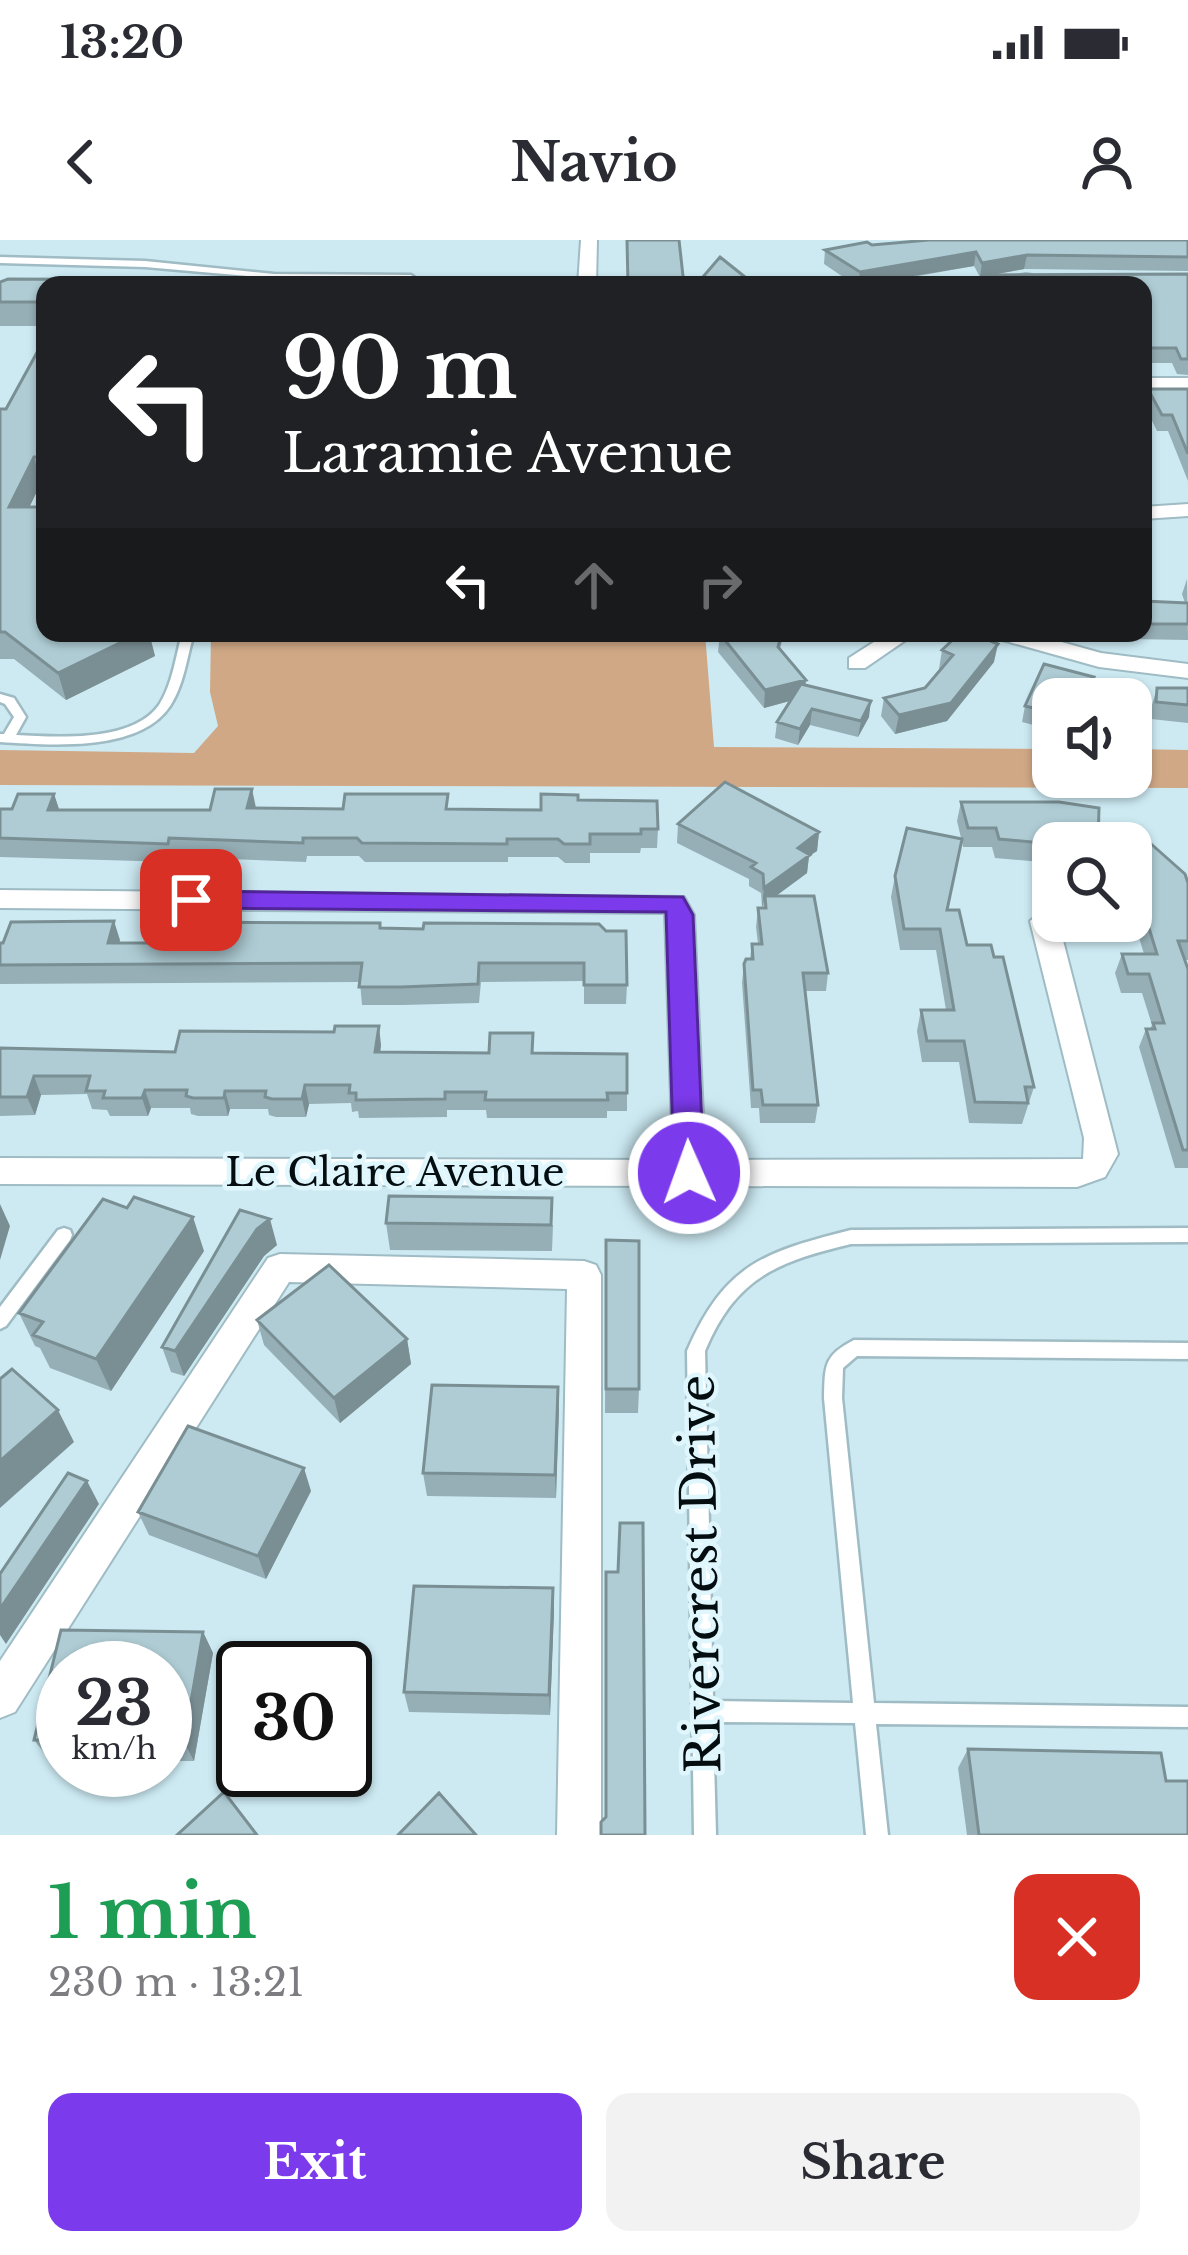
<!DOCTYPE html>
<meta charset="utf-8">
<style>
body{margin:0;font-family:"Libre Baskerville",serif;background:#f2f2f3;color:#2b2b33;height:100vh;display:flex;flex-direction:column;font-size:45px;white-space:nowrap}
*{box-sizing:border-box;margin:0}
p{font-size:39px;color:#7c7c81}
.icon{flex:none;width:66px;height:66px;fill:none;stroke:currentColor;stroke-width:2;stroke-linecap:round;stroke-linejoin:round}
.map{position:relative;height:1595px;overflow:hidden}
.panel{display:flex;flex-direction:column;background:#fff;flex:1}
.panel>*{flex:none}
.top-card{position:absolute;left:36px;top:36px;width:1116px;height:366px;border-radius:24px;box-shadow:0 3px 9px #0004;background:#202124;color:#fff;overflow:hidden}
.buttons{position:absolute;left:1032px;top:438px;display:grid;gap:24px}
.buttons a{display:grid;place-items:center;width:120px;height:120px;border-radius:24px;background:#fff;box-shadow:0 3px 9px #0004;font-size:60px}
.speed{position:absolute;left:36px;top:1401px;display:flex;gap:24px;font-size:60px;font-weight:700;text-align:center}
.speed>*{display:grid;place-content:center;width:156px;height:156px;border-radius:50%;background:#fff;box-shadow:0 3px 9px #0004;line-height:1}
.speed small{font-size:30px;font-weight:400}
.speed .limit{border:6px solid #111;border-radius:18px;background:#fff;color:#111}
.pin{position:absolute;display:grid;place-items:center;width:102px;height:102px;color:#fff;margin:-51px;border-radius:24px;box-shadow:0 6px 18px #0006}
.me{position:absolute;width:132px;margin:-66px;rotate:358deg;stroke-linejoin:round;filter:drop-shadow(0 0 9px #0008)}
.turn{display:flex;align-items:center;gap:42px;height:252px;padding:0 48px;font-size:54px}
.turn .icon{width:156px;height:156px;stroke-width:2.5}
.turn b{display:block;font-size:84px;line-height:102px}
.lanes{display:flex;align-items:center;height:114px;padding:0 48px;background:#0003;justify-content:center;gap:60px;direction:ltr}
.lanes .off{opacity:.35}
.round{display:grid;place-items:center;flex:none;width:126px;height:126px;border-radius:24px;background:#f2f2f3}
.head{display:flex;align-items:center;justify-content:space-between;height:204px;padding:0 48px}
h1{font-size:72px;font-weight:700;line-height:90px;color:#1e9e55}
.button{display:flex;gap:24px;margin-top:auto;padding:24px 48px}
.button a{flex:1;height:138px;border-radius:24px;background:#7c3aed;color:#fff;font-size:48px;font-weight:700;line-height:138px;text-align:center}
.button a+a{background:#f2f2f3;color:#2b2b33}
.status{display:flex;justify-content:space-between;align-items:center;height:84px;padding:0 60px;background:#fff;direction:ltr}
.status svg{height:33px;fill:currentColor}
header{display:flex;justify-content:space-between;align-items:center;height:156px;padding:0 48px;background:#fff;font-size:54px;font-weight:700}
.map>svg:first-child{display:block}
.green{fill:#d0a886}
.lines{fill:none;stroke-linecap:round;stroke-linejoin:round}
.lane-casing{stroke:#9fbbc4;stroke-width:5}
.street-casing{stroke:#9fbbc4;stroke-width:4}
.lane{fill:#fff;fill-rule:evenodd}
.street{fill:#fff;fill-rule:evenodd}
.wall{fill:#96afb6}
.shaded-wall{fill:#7a8f94}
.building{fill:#afccd4;stroke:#7a8f94;stroke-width:3}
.route{fill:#7c3aed;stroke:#51269a;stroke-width:3}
.labels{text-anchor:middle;stroke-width:9;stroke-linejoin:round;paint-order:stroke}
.street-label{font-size:39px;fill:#040d10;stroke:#dff6fd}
.near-street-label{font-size:48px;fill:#040d10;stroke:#dff6fd}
</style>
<div class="status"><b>13:20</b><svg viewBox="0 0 49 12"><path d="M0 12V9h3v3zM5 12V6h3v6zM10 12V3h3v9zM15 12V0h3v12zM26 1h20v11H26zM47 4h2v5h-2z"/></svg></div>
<header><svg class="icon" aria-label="back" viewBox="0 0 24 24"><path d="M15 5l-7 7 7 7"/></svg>Navio<svg class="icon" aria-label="person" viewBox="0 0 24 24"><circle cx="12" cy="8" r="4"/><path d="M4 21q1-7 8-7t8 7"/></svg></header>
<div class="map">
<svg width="1188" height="1595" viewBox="0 0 1188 1595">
<rect width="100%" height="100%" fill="#cdeaf3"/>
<path class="green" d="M211 393H705L714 507 1053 509V537H1131V509L1188 510V548L0 545V510L194 513 218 486 210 452Z"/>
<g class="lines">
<g class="lane-casing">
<path id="lane" d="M0 17 145 21 274 34 411 35 415 38 411 41 283 39 293 45H283L270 38 145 27 0 23Z
M182 393H194C187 417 184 445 170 466 139 513 49 505 0 502V494H4L14 477 5 464 0 462V454L14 458 26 477 16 495C57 497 132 503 159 465 172 445 176 416 182 393Z
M64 988 70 990 72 995 70 1000 6 1086 0 1089V1067L58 990Z
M1188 988V1002L851 1004C777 1022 736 1037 705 1111L713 1461 853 1463 824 1158C825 1126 823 1116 854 1100L1188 1103V1119L857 1116 843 1128 842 1158 874 1463 1188 1467V1487L876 1484 888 1595H866L855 1483 713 1482 716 1595H694L687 1111C725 1024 764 1012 851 990Z"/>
</g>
<g class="street-casing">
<path id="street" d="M581 0H597L596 45H578Z
M1026 34 1032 35V43L962 45Z
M1143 138H1188V150H1143Z
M1188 264V276L1143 279V267Z
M888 393H916L865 428H849V418Z
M991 393H1029L1101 413 1188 424V438L1099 427 995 398Z
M0 650 684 657 694 675 705 920 1083 919 1084 898 1030 681 1044 671 1058 681 1118 914 1105 937 1077 947 0 944V918L673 920 665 673 0 668Z
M280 1014 584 1021 596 1025 601 1035V1595H557L567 1049 289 1042 15 1472 0 1478V1421L268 1018Z"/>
</g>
<use href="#lane" class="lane"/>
<use href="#street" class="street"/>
</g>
<path class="wall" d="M1188 0V31L1024 29 992 35 1188 34V135L1177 134 1172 123H1143V45H987L988 36 980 37 974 26 867 45H855L824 24 825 10 872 5Z
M239 40 240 45H45V86H0V42Z
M45 107V243H41L29 267 45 393H149L155 416 66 460 14 419H0V169H6Z
M1148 149H1188V241L1168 191H1157L1144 164Z
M1187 339 1188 400 1129 399 1127 393H1143V361L1185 363 1182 354Z
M720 394 783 396 780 409 806 446 869 477 858 497 810 485 798 505 775 498 777 482 790 461 764 468 718 412Z
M942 410 994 422 947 481 895 494 881 476 884 458 925 448 941 430 939 429Z
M1094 437 1086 459H1053V475L1051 474 1045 488 1022 482 1025 466Z
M1157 448H1188V483L1151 479 1152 465Z
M54 554 59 570H541L578 560 658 589 657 608H641L640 613H590V623H565L558 617H508V622H365L359 616H307L306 622 174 617 173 622 0 617V569H12Z
M961 562 1053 603V623L995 618 992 607H963L962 601 947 670 967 705 994 717 1034 847 1022 884 969 883 959 822H922L917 791 921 770H946L936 710H900L891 657 895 636 961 598 957 581Z
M678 584 819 592 817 611 809 616 807 633 776 656 828 733 826 751H805L818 865 815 883H760L759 868H751L742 743 744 724 750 719 752 704H758L756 687 758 668H763L764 665 762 667 761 653 749 646V639L677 603Z
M1131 610 1188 643V720H1185L1188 729V928H1175L1139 807 1146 789H1150L1152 785 1142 753H1121L1115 733 1122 714H1144L1131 671Z
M599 684 627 745 626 764H584V741L481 742 479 763 403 765H362L360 742 0 744V703L120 700 119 703H152L381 688 423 689Z
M381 805 380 812 627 814V871H607V878H487L486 870H447V877L359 878 358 871 352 872 351 863 309 864 306 877H276L269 875 268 869H230L228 876H198L191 874 190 868H151L148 876H110L107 870 92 869 87 854 41 855 35 875 0 876V808L175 812Z
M240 970 277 1005 264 1016 184 1136 171 1132 162 1107Z
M386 983 553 985 552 1011 390 1010Z
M606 1000 639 1149 638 1173H605Z
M204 1011 111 1151 50 1128 40 1108 35 1106 19 1073Z
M257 1080 407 1099 411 1124 340 1183 264 1105Z
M558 1147 556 1258 427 1256 423 1233Z
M311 1251 266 1339 149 1295 138 1272Z
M554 1370 550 1475 409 1472 404 1452Z
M61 1390 203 1392 213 1413 194 1521H165V1428H63V1519H49L34 1500Z
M968 1509 1166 1541 1188 1595H967L958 1528Z"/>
<path class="shaded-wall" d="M976 12 974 26 858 45 860 32Z
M1027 15 1024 29 980 37 982 23Z
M34 217 41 243 17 293 9 267Z
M140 393H149L155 416 66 460 58 433Z
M998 404 994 422 947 481 895 494 899 475Z
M806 440 804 457 764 468 765 450Z
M871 461 869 477 858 497 861 481Z
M812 469 810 485 798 505 800 489Z
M252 549 256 568H247Z
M54 554 60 572 48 570Z
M819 592 817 611 809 616 807 633 765 664V656L762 667 764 648 798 608Z
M114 681 120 700 114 721 108 703Z
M379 786 381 805 378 830 375 812Z
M34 836 41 855 35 875 27 857Z
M305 845 309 864 306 877 302 859Z
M145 850 151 868 148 876 142 858Z
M225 851 230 869 228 876 224 858Z
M0 964 10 986 0 1020Z
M193 977 204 1011 111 1151 96 1119Z
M270 979 277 1005 264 1016 184 1136 175 1111 257 989Z
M407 1099 411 1124 340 1183 334 1158Z
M558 1147 559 1171 556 1258 555 1235Z
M58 1170 74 1202 0 1268V1221Z
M304 1228 311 1251 266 1339 258 1316Z
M87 1241 99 1264 6 1404 0 1395V1369Z
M553 1348 554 1370 550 1475 549 1455Z
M203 1392 213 1413 194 1521 184 1502Z"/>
<path class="building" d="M627 0H679L684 45H628Z
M929 0H1188V17L1027 15 982 23 976 12 860 32 825 10 867 2 872 5Z
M720 17 750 41 748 45H696Z
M1188 34V119H1181L1176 108H1143V45H994L988 35Z
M8 39 239 40 238 45H45V62H0V42Z
M40 107H45V212L42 217H34L9 267H45V393H140L58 433 5 392H0V169H6Z
M1148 149H1188V214L1172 175H1162Z
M1143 361 1188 363V384H1143Z
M749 393H782L778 407 806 440 765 450 720 394Z
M960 393H971L998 404 951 463 899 475 884 458 925 448 953 415 942 410Z
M1044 424 1094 437 1084 459 1055 458 1049 472 1025 466Z
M801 444 871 461 861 481 812 469 800 489 777 482Z
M1157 448H1188V465L1156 462Z
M725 542 819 592 798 608 810 615 764 648 763 634 751 627 756 623 678 584Z
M215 549H252L247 568 343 569 345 554H448L446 569 541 570V554L578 555V560L657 561 658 589H641V594H590V604H564L558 599H507V604L362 603 357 598H303V603L169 598 168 604 0 598V569H12L18 554H54L48 570H210Z
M961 562H1059L1099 568 1098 603 1053 604 999 599 996 588H968Z
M907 588 962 599 947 670H959L967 705H991L994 717H1003L1034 847H1025L1028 863 975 862 964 801H927L921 770H954L940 689H904L895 636Z
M1150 603 1185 634 1188 643V701H1178L1188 729V910H1183L1146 789H1155L1153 783H1164L1149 734H1128L1122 714H1157L1136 646 1131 642V610Z
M765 656H814L828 733H803L818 865H763L761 850H753L744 724 746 719H753L752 704H762L758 668H766Z
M114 681 108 703H152L158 682 380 683V688L423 689 424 683 599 684 606 691H626L627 745H584V723H479L478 744 401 747H359L362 723 0 725V703H3L11 682Z
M335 786H379L375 812 489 813 490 793H533L532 813 627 814V853H607L608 860H485L486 852H445V859L356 860V853H349L350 845H305L302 859H272L265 857 266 851H225L224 858H193L186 856 187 850H145L142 858H103L105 851H86L90 836H34L27 857H0V808L175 812 180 791 334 792Z
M389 956 552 958 551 985 386 983Z
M134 957 193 977 96 1119 33 1095 43 1082 19 1073 103 959 127 968Z
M240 970 270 979 257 989 175 1111 162 1107Z
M606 1000 639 1001V1149H606Z
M329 1025 407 1099 334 1158 257 1080Z
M12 1129 58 1170 0 1221V1139Z
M432 1145 558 1147 555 1235 423 1233Z
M188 1186 304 1228 258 1316 138 1272Z
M68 1233 87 1241 0 1369V1334Z
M620 1283H643L645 1595H601V1582L606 1577V1332H618Z
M414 1346 553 1348 549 1455 404 1452Z
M61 1390 203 1392 184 1502H165V1428H63V1500H34Z
M968 1509 1161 1513 1166 1541H1188V1595H979Z
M224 1552 257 1595H177Z
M439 1553 476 1595H398Z"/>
<path class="route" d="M191 651 683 657 693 675 704 933 699 942H679L674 933 666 672 191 668 178 660Z"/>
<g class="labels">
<g class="street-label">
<text x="395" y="946">Le Claire Avenue</text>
</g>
<g class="near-street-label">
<text transform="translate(700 1334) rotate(-91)" y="17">Rivercrest Drive</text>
</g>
</g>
</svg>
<div class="buttons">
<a><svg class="icon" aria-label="sound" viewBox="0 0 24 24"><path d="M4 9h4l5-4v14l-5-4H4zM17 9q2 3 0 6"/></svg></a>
<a><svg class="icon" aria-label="search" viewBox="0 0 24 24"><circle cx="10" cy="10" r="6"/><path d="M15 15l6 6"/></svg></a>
</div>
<div class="speed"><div>23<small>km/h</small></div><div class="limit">30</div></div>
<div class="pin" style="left:191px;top:660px;background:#d93025"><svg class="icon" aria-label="arrive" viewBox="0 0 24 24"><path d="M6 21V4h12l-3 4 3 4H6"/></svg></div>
<svg class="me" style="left:689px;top:933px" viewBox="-20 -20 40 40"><circle r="17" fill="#7c3aed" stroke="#fff" stroke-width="3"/><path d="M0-11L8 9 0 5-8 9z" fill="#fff"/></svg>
<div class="top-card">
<div class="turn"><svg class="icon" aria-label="left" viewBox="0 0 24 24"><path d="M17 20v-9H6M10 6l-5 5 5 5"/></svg><div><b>90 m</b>Laramie Avenue</div></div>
<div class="lanes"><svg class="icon" aria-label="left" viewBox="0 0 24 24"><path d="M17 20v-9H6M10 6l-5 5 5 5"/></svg><svg class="icon off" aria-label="ahead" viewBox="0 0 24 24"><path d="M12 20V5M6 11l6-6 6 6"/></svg><svg class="icon off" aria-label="right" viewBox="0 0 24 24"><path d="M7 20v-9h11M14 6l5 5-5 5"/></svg></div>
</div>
</div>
<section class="panel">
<div class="head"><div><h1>1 min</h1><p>230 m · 13:21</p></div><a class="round" style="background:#d93025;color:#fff"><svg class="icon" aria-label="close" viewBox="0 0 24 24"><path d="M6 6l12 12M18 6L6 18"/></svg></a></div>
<div class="button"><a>Exit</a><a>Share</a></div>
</section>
